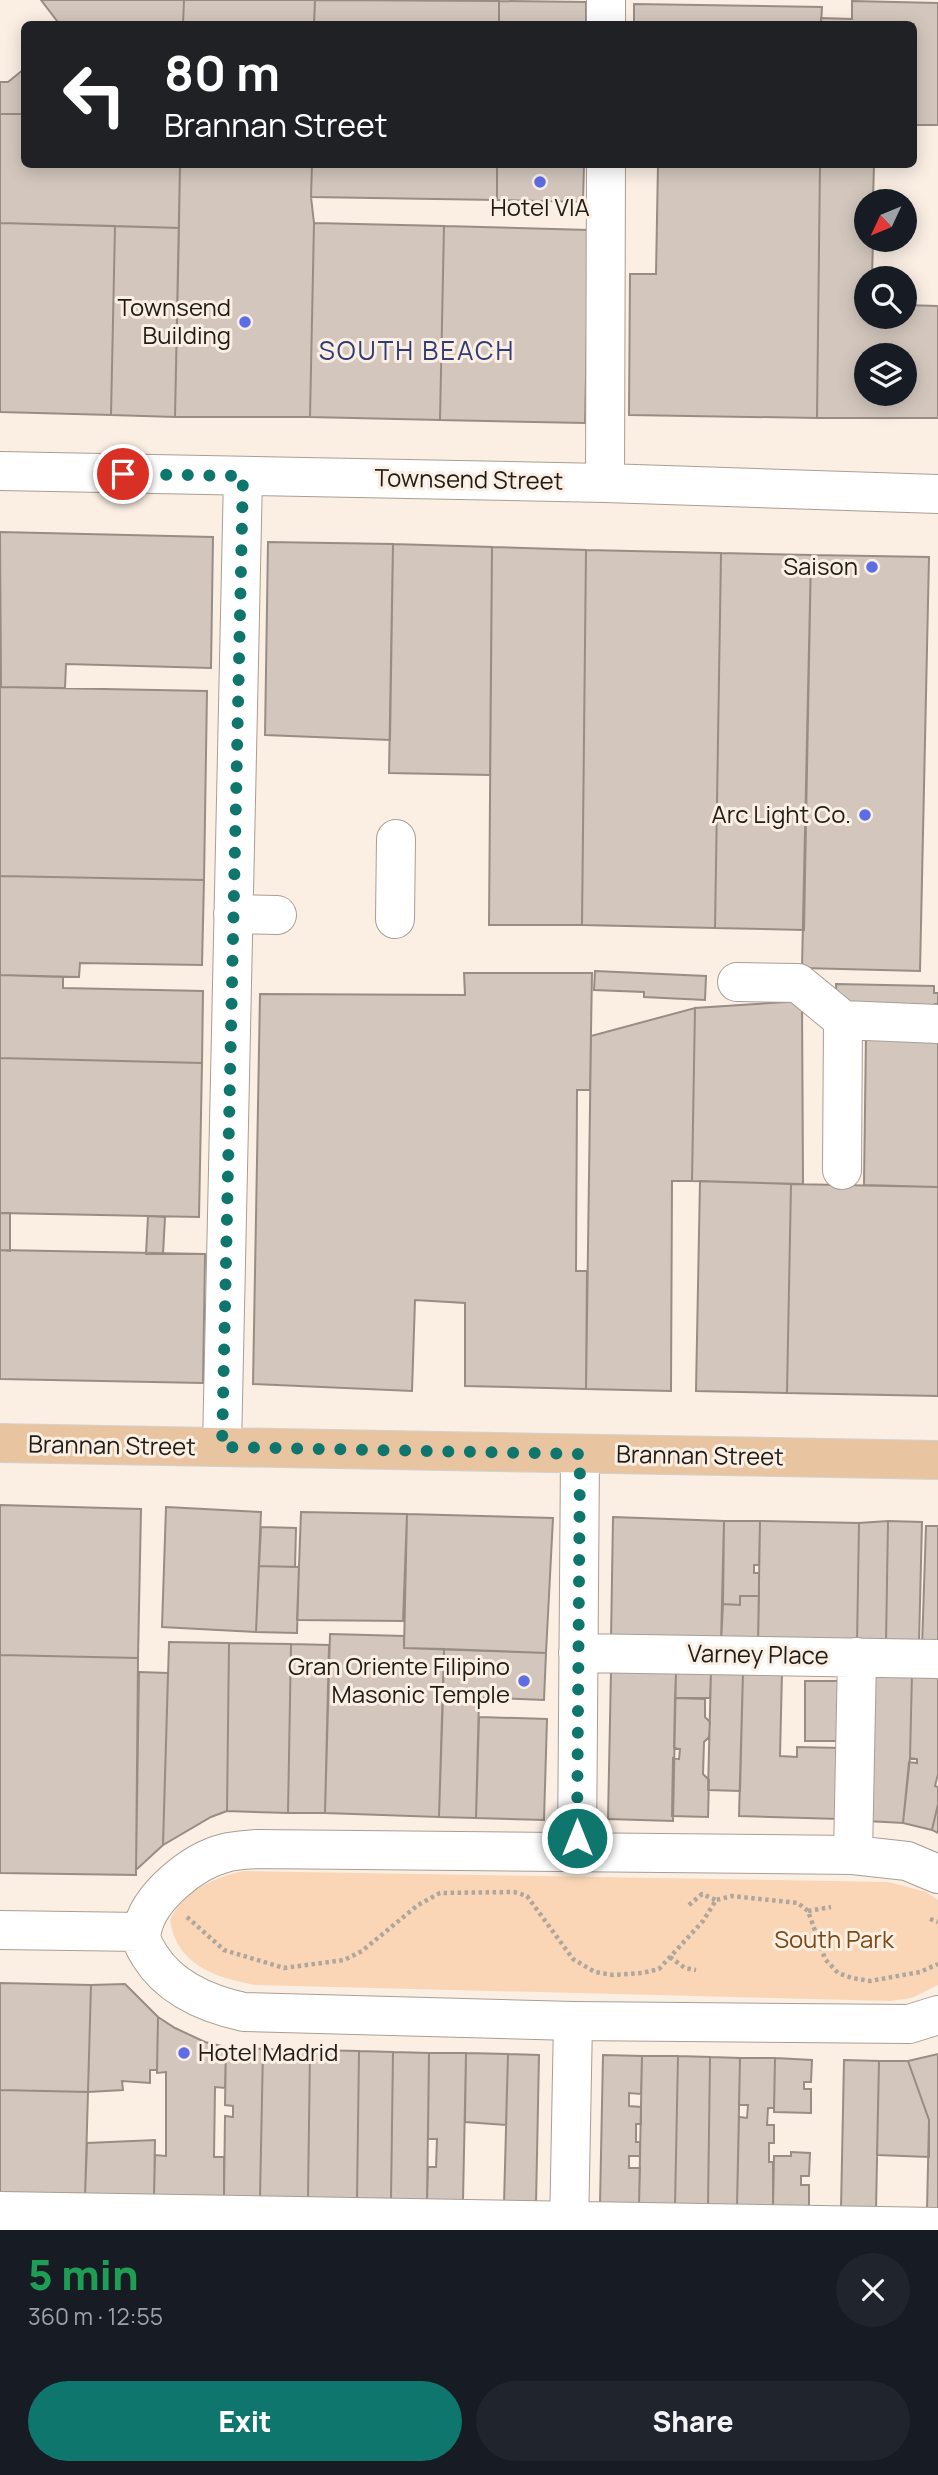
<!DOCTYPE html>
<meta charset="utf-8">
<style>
body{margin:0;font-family:Manrope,sans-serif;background:#20242c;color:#f1f3f6;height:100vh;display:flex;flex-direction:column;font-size:26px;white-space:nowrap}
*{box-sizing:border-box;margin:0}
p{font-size:23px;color:#9ea1a6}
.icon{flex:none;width:38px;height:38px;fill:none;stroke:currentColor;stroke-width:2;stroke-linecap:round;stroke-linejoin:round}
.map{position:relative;height:2230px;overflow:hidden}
.side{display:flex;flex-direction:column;background:#171b24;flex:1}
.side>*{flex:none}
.hud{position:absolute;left:21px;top:21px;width:896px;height:147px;border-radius:10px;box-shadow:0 4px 18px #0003;background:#202124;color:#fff;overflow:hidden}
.needle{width:46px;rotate:226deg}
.fabs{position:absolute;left:854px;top:189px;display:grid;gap:14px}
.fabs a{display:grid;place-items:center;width:63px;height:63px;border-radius:50%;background:#171b24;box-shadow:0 4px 18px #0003;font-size:35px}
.pin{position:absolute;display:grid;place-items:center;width:60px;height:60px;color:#fff;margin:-30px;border:4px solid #fff;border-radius:50%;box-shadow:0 2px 7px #0007}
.me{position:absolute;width:77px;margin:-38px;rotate:0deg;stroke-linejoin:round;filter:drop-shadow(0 0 5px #0008)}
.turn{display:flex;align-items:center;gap:24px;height:147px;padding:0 28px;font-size:32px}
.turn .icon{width:91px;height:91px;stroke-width:2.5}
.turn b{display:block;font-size:49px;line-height:60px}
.round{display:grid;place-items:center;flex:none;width:74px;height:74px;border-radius:37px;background:#20242c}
.head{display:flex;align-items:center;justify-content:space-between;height:119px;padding:0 28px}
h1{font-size:42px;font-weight:800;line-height:52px;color:#1e9e55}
.button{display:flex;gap:14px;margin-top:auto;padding:14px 28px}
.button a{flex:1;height:80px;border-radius:42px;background:#0f766e;color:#fff;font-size:28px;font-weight:800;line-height:80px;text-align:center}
.button a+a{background:#20242c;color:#f1f3f6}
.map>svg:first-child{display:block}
.green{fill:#fad6b6}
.building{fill:#d3c7bd;stroke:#988d84;stroke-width:2;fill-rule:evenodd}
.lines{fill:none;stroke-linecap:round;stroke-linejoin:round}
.minor-casing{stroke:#a99e94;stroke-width:40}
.major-casing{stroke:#d2d2d1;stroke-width:40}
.path{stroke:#afa69d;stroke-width:4.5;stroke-dasharray:3.5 3.5;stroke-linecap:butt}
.minor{stroke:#fff;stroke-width:38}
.major{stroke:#e8c4a1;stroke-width:38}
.route{stroke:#0f766e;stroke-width:12;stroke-dasharray:0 21.6}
.poi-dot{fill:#5d6ee5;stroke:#fbefe4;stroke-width:2.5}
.labels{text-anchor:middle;stroke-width:6;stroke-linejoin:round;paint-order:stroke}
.poi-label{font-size:24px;fill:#201c18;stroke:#fbefe4;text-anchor:end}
.street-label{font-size:24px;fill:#201c18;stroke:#fbefe4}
.park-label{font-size:24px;fill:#7b4b15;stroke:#fbefe4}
.neighbourhood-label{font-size:26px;letter-spacing:2px;fill:#313b76;stroke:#fbefe4}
</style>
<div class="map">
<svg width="938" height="2230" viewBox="0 0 938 2230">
<rect width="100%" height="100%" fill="#fbefe4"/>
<path class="green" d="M244 1871 889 1882 926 1892 938 1900V1985L912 1998 890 2001 255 1985C216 1978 176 1965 170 1920 182 1892 214 1877 244 1871Z"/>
<path class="building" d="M41 0H184L183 24H53L57 21Z
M184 0H315L314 24H183Z
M315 0 499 1V24H314Z
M499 1 586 2V24H499Z
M852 1 938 3V125H914V24H821V18L852 19Z
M634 4 822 7 821 24H634Z
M24 69V114H0V82H8Z
M0 114H24V164H180L179 228 0 223Z
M180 164H312L311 197 314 223 310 417H175Z
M312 164H497V200L311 197Z
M497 164H584L583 202 497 200Z
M658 164H820L817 418 629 415 630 274H656Z
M820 164H874L873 201H866V240H873L872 278H866V317H905V305L938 306V418H817ZM866 355H905V394H866Z
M0 223 115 226 111 415 0 412Z
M314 223 444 226 440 420 310 417Z
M115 226 179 228 175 417 111 415Z
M444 226 589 230 585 423 440 420Z
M0 532 213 537 211 668 66 664 65 688 1 687Z
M268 542 393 544 390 740 265 735Z
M393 544 492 547 490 775 389 773Z
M492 547 586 550 582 925H489Z
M586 550 721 553 715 928 582 925Z
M721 553 811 555 804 930 715 928Z
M811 555 929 557 920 971 802 968Z
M0 687 207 691 204 880 0 876Z
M0 876 204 880 202 965 80 963 79 977 0 975Z
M595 971 706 976 705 1000 644 997V992L594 990Z
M464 973H592L590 1090H577L576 1271H587L586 1389 465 1386V1303L415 1300 412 1391 253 1384 260 994 465 995Z
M0 975 63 977V988L203 991 202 1063 0 1058Z
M836 984 934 986V993H938V1004H935V1012L837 1008Z
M802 1001 803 1184 692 1181 695 1008Z
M695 1008 692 1181H672L671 1391 586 1389 591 1036Z
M866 1034 938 1036V1187L864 1185Z
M0 1058 202 1063 199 1217 0 1213Z
M700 1181 791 1184 787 1393 696 1391Z
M791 1184 938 1187V1396L787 1393Z
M0 1213H10V1251L0 1250Z
M148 1216 165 1217 163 1254H146Z
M0 1250 205 1254 203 1383 0 1379Z
M0 1505 141 1509 138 1658 0 1655Z
M166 1507 261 1512 256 1632 162 1627Z
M301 1512 407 1514 403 1621 297 1620Z
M407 1514 553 1518 546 1653 404 1648Z
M613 1517 724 1521 721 1643 611 1640Z
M724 1521H760L759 1565H754V1573H759V1596H740V1605L723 1604Z
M760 1521 859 1523 857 1645 758 1643Z
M888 1521 886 1643 857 1645 859 1523Z
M888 1521 922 1522 919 1644 886 1643Z
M926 1526H938V1647H922Z
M261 1527 296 1528 295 1567 259 1566Z
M259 1566 299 1567 297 1633 256 1632Z
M740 1596H759L758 1643H721L723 1604 740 1605Z
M330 1634 404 1636V1648L444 1649 439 1817 325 1813Z
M169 1642 229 1643 227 1811 211 1817 163 1845Z
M229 1643 291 1644 288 1813 227 1811Z
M291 1644 329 1645 325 1813H288Z
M444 1649 546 1653 544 1700 443 1696Z
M0 1655 138 1658 136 1875 0 1873Z
M611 1671 676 1672 673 1821 608 1819Z
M139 1672 168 1673 163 1845 136 1870Z
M676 1672H711L710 1698H675Z
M711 1672H743L740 1791 708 1790Z
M743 1672H782L780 1756 797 1757V1747L840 1748 839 1819 739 1816Z
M871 1673H912L910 1758 903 1823 867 1821Z
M912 1673H938V1774L935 1786 938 1787V1804L932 1830 903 1823 909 1762 917 1763V1759L910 1758Z
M805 1681H841L840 1741H805Z
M443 1696 479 1698 476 1818 439 1817Z
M675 1698 705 1699V1717L710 1722 709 1737 704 1742 703 1774 709 1780 708 1817 672 1816 673 1758 679 1759 680 1749 674 1748Z
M479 1717 547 1719 544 1820 476 1818Z
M938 1804V1833L932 1830Z
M0 1983 91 1985 88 2092 0 2090Z
M125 1984 158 2017 157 2070H150V2083L122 2081 123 2090 88 2092 91 1985Z
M158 2017 175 2028 205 2042 226 2047 225 2088 215 2087 214 2157H224V2197H154L155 2155 166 2156V2072L157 2073Z
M226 2047 263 2049 260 2197H224L225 2116 233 2117V2106L225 2105Z
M263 2049 310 2050 308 2198 260 2197Z
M310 2050 359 2051 357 2200 308 2198Z
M359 2051 393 2052 391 2200H357Z
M393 2052 429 2053 427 2201 391 2200Z
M429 2053H466L463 2201H427L428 2167H436L437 2139H428Z
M466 2053 508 2054 506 2125 465 2122Z
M508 2054 539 2055 536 2205 504 2204Z
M938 2054V2210H927L929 2120 908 2061Z
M603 2055 642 2056 641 2094 629 2093V2106L641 2107V2124H636V2142H640V2156H629V2168H640L639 2205 600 2204Z
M642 2056H678L675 2206 639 2205Z
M678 2056 710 2057 708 2207 675 2206Z
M710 2057 740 2058 737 2207H708Z
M740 2058H775L774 2108H768L767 2125H774V2143H769V2162H773V2208L737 2207 739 2117 747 2118 748 2105H739Z
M775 2058 812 2060 811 2082H804V2089H811V2113L774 2112Z
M844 2060 879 2061 876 2210 841 2209Z
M879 2061H908L929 2120V2157L877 2155Z
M0 2090 88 2092 85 2197 0 2195Z
M155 2140 154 2197H85L87 2143Z
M791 2152 810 2153 809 2176H801V2185H809V2207L773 2208 774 2156H791Z"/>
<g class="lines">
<g class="minor-casing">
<path id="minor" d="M606 0V24
M0 471 605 483 938 494
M605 483 606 164
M233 914 277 915
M395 919 396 839
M737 982 798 983 843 1020 938 1024
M842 1170 843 1020
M222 1447 243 476
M578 1653 938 1659
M577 1852 580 1454
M853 1855 857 1657
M938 1874 907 1861 853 1855 257 1849C246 1850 235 1850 225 1853 193 1861 148 1897 142 1931 140 1940 145 1948 150 1956 170 1988 207 2004 244 2012L573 2021 909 2024 938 2015
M0 1930 141 1932
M0 2211 938 2227
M569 2230 573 2021"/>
</g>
<g class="major-casing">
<path id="major" d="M0 1443 938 1460"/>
</g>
<path class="path" d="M689 1905 702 1894 716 1900
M808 1911 831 1907
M187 1917 224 1950 284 1968 344 1960 362 1951 418 1905 440 1893 514 1892 527 1896 573 1959 595 1972 613 1975 642 1973 659 1969 703 1921 716 1900 732 1896 798 1903 808 1911 825 1959 838 1973 852 1978 870 1981 920 1972 938 1964
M930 1919 938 1922
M670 1957 685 1968 696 1970"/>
<use href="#minor" class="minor"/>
<use href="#major" class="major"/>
</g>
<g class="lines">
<path class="route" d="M123 474 243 476 222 1447 580 1454 577 1838"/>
</g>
<g class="poi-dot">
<circle cx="540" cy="182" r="7"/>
<circle cx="245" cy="322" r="7"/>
<circle cx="872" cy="567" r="7"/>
<circle cx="865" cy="815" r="7"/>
<circle cx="524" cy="1681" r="7"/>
<circle cx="184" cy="2053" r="7"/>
</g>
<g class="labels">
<g class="poi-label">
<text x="540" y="216" text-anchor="middle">Hotel VIA</text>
<text x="231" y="316">Townsend<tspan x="231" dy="28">Building</tspan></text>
<text x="858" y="575">Saison</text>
<text x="851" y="823">Arc Light Co.</text>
<text x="510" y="1675">Gran Oriente Filipino<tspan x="510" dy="28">Masonic Temple</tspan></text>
<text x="198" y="2061" text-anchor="start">Hotel Madrid</text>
</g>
<g class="street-label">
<text transform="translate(469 480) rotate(1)" y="8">Townsend Street</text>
<text transform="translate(112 1446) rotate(1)" y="8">Brannan Street</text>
<text transform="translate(700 1456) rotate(1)" y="8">Brannan Street</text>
<text transform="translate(758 1655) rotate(1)" y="8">Varney Place</text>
</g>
<g class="park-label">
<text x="834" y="1948">South Park</text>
</g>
<g class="neighbourhood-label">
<text x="417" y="360">SOUTH BEACH</text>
</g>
</g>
</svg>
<div class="fabs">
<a><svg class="needle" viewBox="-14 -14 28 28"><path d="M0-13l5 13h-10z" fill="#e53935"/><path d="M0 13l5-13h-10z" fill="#9ea1a6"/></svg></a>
<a><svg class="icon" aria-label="search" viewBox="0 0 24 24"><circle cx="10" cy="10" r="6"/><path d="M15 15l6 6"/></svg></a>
<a><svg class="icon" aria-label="layers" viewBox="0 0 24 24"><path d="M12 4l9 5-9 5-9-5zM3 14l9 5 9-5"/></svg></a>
</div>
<div class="pin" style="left:123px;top:474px;background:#d93025"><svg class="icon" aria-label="arrive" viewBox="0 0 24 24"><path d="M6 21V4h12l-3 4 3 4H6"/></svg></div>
<svg class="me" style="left:577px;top:1838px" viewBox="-20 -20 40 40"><circle r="17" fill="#0f766e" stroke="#fff" stroke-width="3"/><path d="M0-11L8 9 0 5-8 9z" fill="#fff"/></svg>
<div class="hud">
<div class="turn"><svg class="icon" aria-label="left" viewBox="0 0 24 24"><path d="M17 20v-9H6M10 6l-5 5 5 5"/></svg><div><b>80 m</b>Brannan Street</div></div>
</div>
</div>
<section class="side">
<div class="head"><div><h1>5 min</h1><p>360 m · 12:55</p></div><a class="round"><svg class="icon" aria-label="close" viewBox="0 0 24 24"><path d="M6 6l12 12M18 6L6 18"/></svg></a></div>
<div class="button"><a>Exit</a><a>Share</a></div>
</section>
